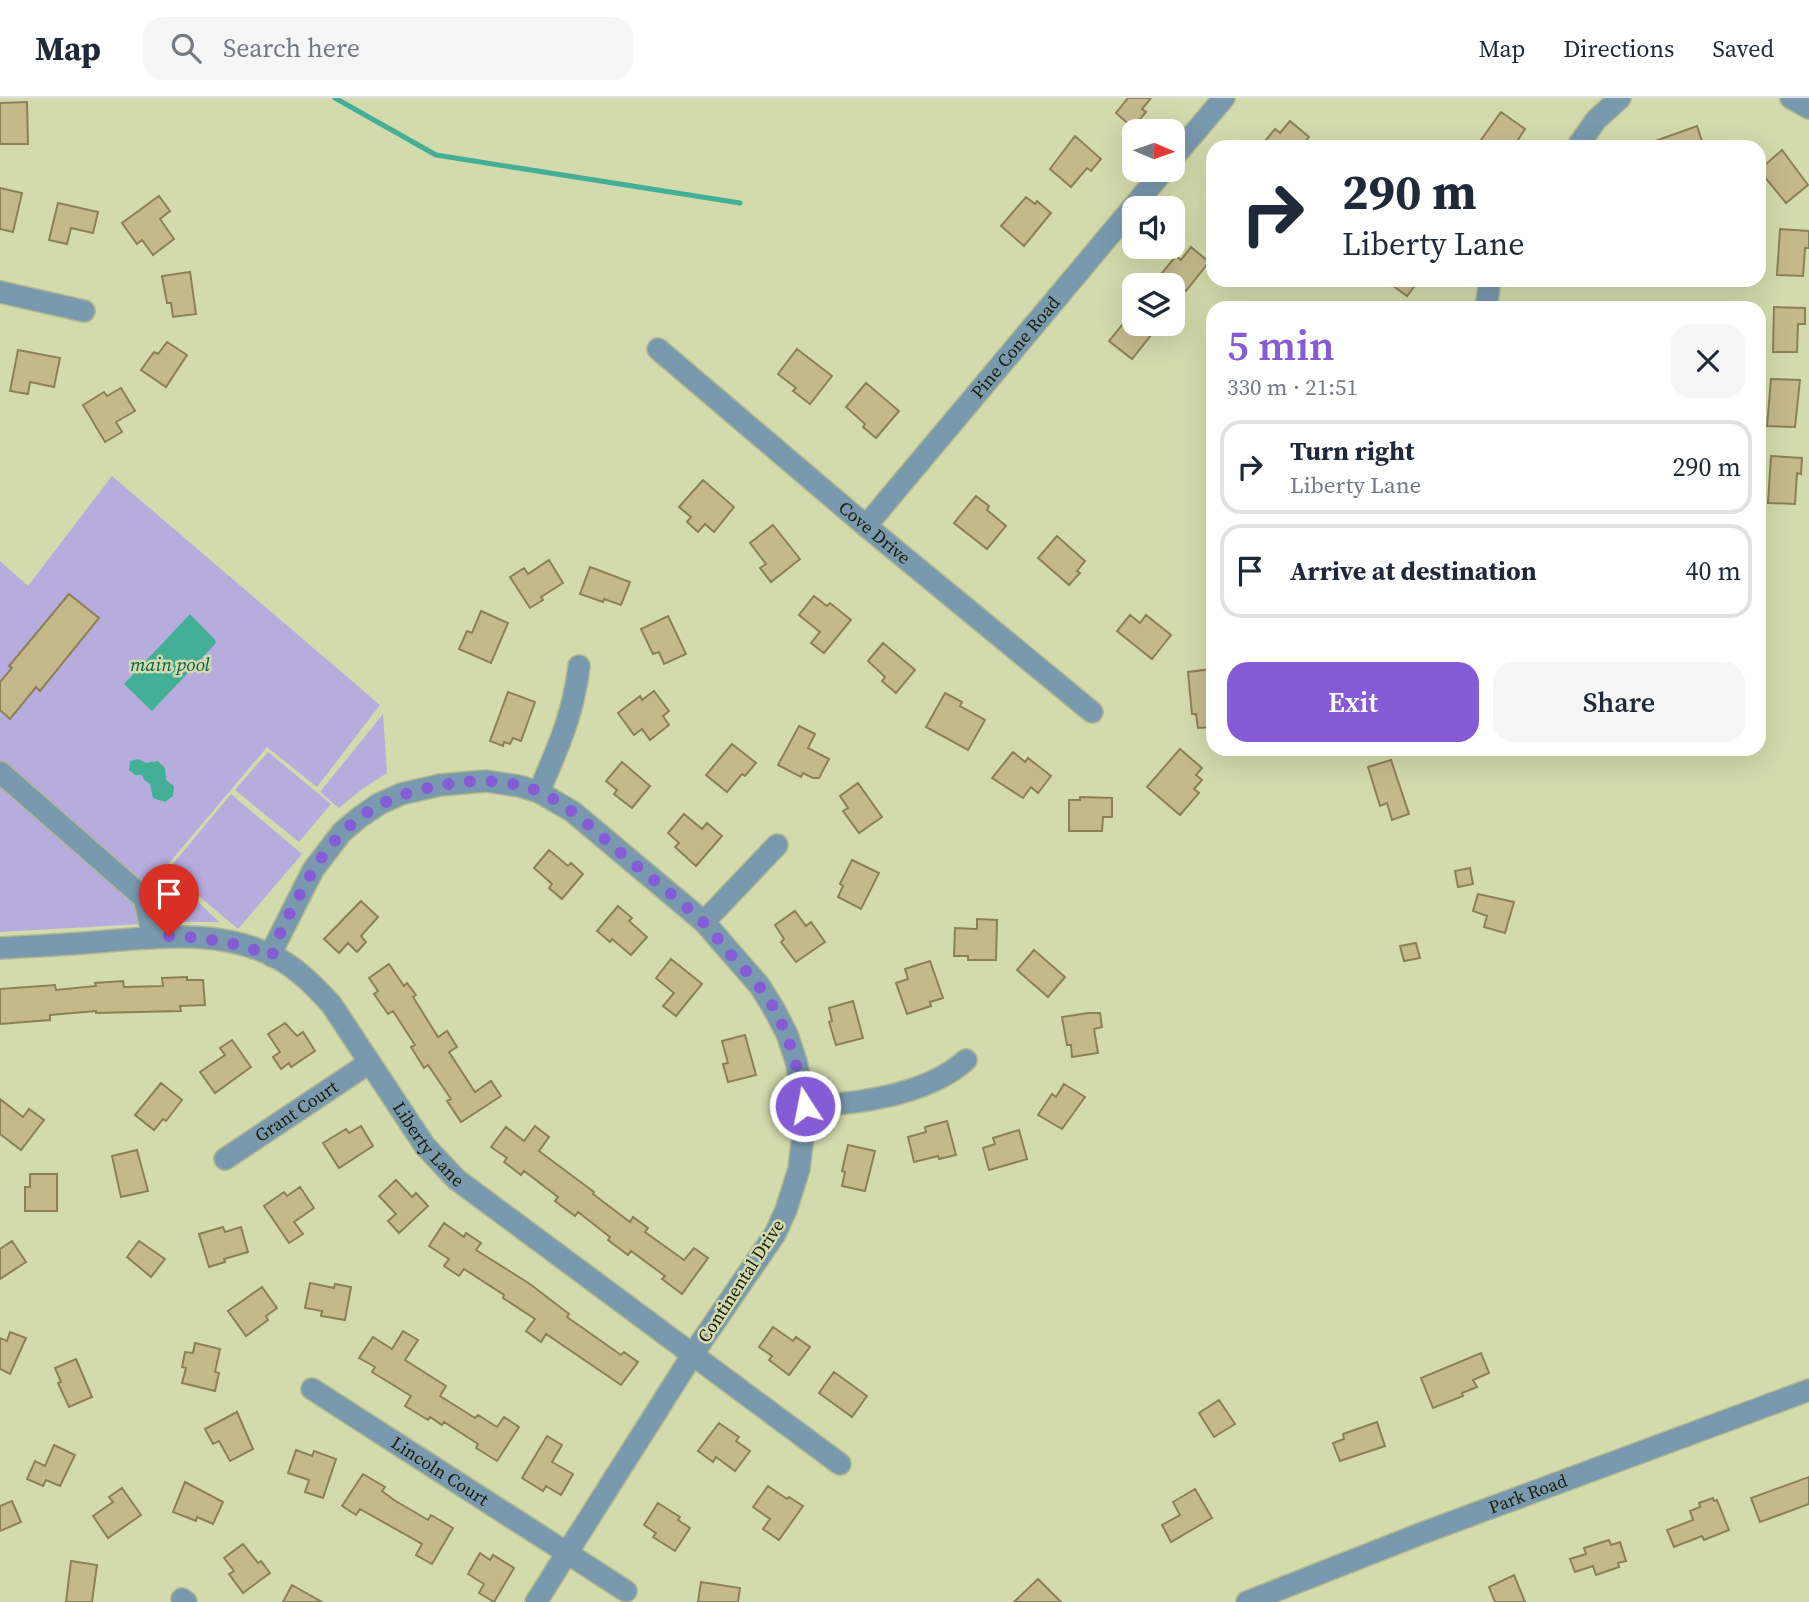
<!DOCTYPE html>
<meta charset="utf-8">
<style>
body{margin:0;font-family:"Source Serif 4",serif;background:#f6f6f7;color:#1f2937;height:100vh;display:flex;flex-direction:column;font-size:26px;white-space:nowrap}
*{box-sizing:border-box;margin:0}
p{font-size:23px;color:#747a83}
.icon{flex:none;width:38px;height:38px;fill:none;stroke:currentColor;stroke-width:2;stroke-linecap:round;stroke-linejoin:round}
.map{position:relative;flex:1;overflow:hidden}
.sheet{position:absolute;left:1206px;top:203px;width:560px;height:455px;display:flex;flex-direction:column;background:#fff;border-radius:21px;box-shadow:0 7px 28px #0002}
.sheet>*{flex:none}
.hud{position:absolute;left:1206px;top:42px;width:560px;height:147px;border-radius:21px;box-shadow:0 7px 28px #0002;background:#fff;color:#1f2937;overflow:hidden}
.needle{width:46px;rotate:92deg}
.buttons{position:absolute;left:1122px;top:21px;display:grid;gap:14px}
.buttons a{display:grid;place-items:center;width:63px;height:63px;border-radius:14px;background:#fff;box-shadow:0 7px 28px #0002;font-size:35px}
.pin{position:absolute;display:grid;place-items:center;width:60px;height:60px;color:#fff;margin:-72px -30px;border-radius:50% 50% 50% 0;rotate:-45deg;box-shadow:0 0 7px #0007}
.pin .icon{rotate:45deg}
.me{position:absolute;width:77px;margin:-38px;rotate:349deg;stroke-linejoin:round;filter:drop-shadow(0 0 5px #0008)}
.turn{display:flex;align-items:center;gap:24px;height:147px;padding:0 21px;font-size:32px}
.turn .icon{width:91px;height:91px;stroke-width:2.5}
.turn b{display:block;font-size:49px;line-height:60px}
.round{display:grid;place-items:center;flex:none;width:74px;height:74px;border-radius:21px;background:#f6f6f7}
.overview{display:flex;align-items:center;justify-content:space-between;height:119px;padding:0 21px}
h1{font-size:42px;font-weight:600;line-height:52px;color:#855cd6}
.primary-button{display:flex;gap:14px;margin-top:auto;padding:14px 21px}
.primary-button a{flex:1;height:80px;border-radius:21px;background:#855cd6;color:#fff;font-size:28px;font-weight:600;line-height:80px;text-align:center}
.primary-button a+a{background:#f6f6f7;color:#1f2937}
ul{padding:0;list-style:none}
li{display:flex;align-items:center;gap:21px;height:94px;margin:0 14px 10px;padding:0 7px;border:4px solid #e0e1e3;border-radius:21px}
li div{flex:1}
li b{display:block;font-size:26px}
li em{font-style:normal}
header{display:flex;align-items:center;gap:42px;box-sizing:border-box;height:98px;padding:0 35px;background:#fff;border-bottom:2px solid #e0e1e3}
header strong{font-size:33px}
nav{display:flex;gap:38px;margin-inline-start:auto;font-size:24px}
.search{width:490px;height:63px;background:#f6f6f7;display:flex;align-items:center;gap:18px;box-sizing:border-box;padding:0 24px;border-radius:21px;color:#747a83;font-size:26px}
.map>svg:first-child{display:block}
.green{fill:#b7acde}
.water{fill:#43af97}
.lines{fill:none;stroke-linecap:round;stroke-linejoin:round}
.stream{stroke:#43af97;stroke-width:5}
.building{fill:#c5b98c;stroke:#8c8156;stroke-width:2}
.minor-casing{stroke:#b2b88f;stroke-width:24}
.minor{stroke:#7999ae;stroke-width:21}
.route{stroke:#855cd6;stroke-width:12;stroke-dasharray:0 21.6}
.labels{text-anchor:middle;stroke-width:5;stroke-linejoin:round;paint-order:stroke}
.street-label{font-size:18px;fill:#1b1d0c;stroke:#d3daac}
.water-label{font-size:19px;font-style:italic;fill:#025f4f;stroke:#d3daac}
</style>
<header>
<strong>Map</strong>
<div class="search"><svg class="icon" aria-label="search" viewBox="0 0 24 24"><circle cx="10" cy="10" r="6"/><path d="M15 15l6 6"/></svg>Search here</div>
<nav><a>Map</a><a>Directions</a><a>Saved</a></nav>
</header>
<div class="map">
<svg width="1809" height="1504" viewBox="0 0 1809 1504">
<rect width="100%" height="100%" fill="#d3daac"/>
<path class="green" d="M112 378 380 607 317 689 267 649 164 771 219 824H177L0 834V463L28 488Z
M383 616 387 675 362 691 339 710 320 694Z
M268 654 331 706 299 744 235 692Z
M231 696 302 756 238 831 168 772Z"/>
<path class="water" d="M190 516 215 542 216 545 152 613 124 586Z
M138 661 146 665 158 663 165 670 166 682 174 688 173 698 165 704 153 700 150 686 144 682 142 677H135L129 672 130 663Z"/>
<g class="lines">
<path class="stream" d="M335 0 436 57 740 105"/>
</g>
<path class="building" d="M1128 0H1151L1142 11 1146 14 1133 30 1116 15Z
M27 4 28 46H0V5Z
M1501 14 1525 31 1516 45 1514 43 1509 49H1476Z
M1290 23 1309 39 1301 49H1260L1275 31 1280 35Z
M1697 28 1704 49H1644V47Z
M1075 38 1101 61 1091 73 1087 70 1071 89 1050 71Z
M1782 52 1808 87 1786 105 1759 72Z
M0 90 22 95 13 134 0 131Z
M159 98 170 113 160 121 174 141 153 157 142 142 137 146 122 125Z
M1026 99 1035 106 1037 103 1051 115 1024 148 1001 128Z
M58 105 98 114 93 135 71 130 67 146 49 142Z
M1780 131 1809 133V150H1805L1803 178 1777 177Z
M1191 149 1209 164 1186 193 1184 191 1172 205V187H1152L1176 158 1181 162Z
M190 174 196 216 173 219 171 205H167L162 178Z
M1385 182H1419L1407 198Z
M1774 209 1805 210V226H1798L1797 254H1773Z
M1134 212V226H1160L1132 261 1109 243Z
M167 244 187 257 166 289 141 272 154 254 158 256Z
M797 251 832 278 810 306 793 293 796 290 778 276Z
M18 252 60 260 54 289 30 284 28 296 10 293Z
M1771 281 1800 282 1795 329 1767 328Z
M866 285 899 313 876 340 863 329 865 326 846 309Z
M121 290 135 313 116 324 122 334 105 344 83 307 104 294 107 298Z
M1771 358 1802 360 1801 376 1797 375 1795 406 1768 405Z
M703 382 734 409 714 434 705 426 698 434 687 424 691 419 679 409Z
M976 398 989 408 987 412 1006 428 987 451 954 425Z
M773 427 800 461 771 484 760 470 766 466 750 445Z
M1057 438 1085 463 1077 473 1080 475 1069 487 1038 460Z
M549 462 563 485 541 499 543 502 530 510 510 479 524 470 528 476Z
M590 469 630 484 621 507 604 501 603 504 580 496Z
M69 496 99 520 40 593 36 589 10 621 0 612V584L12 570 9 568Z
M814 498 827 508 830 505 851 522 824 555 811 545 820 534 799 517Z
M481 513 508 525 491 565 459 551 467 533 472 535Z
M1130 517 1140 525 1146 517 1171 537 1152 561 1117 533Z
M668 518 686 556 664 566 659 554 653 556 641 531Z
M883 545 915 572 896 595 882 583 885 579 868 563Z
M1213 571V629L1198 630 1196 616H1192L1188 574Z
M654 593 669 613 663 618 669 627 650 642 642 631 634 637 618 615 640 598 642 602Z
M508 594 535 604 521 643 513 640 510 646 504 644 503 648 490 643Z
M945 595 962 604 960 608 985 622 968 652 926 629Z
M799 628 815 636 808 650 829 661 819 680H813L803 675 801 679 778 667Z
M732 646 756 665 745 678 742 676 727 694 706 677Z
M1180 651 1202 670 1196 677 1202 682 1194 691 1199 695 1180 717 1147 689Z
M1013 654 1025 664 1028 660 1051 678 1038 695 1031 689 1023 700 992 680Z
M1391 662 1409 716 1392 722 1387 705 1380 708 1368 669Z
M622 664 650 688 632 710 614 696 617 692 606 683Z
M858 685 882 719 859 735 843 713 848 710 840 698Z
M1080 699 1112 700V719H1103L1102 733H1069V702H1080Z
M684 716 702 731 707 725 722 738 696 768 675 749 679 745 668 735Z
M549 752 568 768 571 765 583 776 562 801 549 790 552 786 534 770Z
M852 762 879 775 861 811 838 799 843 788 840 786Z
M1470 770 1473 786 1458 789 1455 773Z
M1478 796 1514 804 1505 835 1484 829 1487 818 1473 813Z
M361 803 378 819 361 838 366 844 357 854 348 845 339 855 324 841Z
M618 808 632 820 629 823 647 839 631 857 612 841 610 844 597 833Z
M795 813 806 828 811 824 825 844 796 864 781 844 784 841 775 827Z
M977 821 997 822 996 862H968V858H954L955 830 977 831Z
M1416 845 1420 860 1404 863 1400 848Z
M1034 852 1065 879 1048 899 1017 872Z
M671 861 702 886 676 918 663 908 674 895 656 880Z
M930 863 943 900 930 904 931 908 907 916 896 885 908 881 905 871Z
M389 866 404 888 407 885 416 897 413 899 438 939 447 933 457 949 449 954 475 994 491 983 501 998 461 1024 447 1003 451 1001 428 967 424 970 411 949 415 947 393 913 388 916 374 896 378 893 369 880Z
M187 879V882H203L205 907 180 908 181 913 96 915V913L50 917V922L0 926V891L55 887 56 892 96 888 95 885 123 883 124 889 163 888 162 880Z
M853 903 863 940 836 947 829 924 832 923 829 910Z
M1088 915H1100L1102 929 1094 931 1098 955 1072 959 1071 947H1067L1062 919Z
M285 925 297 938 303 934 315 953 291 969 289 965 281 971 273 959 280 954 268 936Z
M745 937 756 977 728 984 723 966 728 965 722 943Z
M232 942 251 969 215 995 200 974 225 957 220 950Z
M161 985 182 1002 166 1023 163 1021 154 1032 135 1017Z
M1064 986 1085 999 1062 1031 1038 1017 1052 996 1056 999Z
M0 1001 23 1019 29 1011 44 1022 21 1052 0 1036Z
M947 1023 956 1057 939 1061 938 1058 914 1064 908 1039 926 1034 925 1029Z
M361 1028 373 1048 339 1070 323 1045 346 1031 349 1035Z
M535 1028 549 1039 539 1053 594 1094 593 1096 630 1124 633 1119 648 1130 645 1134 684 1162 694 1150 708 1160 682 1196 662 1181 665 1178 631 1153 628 1157 608 1142 610 1139 578 1114 575 1118 555 1103 558 1099 524 1073 521 1077 504 1064 507 1060 491 1049 506 1029 524 1043Z
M1019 1032 1027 1061 989 1072 983 1050 995 1046 993 1040Z
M848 1047 875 1053 865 1093 842 1088 845 1074 842 1073Z
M137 1052 148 1093 121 1099 112 1058Z
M30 1076H57V1113H25V1089H30Z
M396 1082 412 1099 416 1095 428 1108 399 1135 388 1123 396 1116 379 1098Z
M300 1089 314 1110 294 1124 303 1136 289 1145 264 1108 284 1094 287 1098Z
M444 1125 464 1139 466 1135 481 1145 476 1152 530 1186 569 1216 567 1219 621 1257 624 1254 638 1264 621 1287 546 1236 541 1244 526 1233 535 1221 503 1200 504 1197 464 1171 459 1178 444 1168 449 1161 429 1148Z
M223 1129 225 1134 241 1129 248 1154 224 1161 225 1164 209 1169 199 1136Z
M12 1143 26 1164 0 1181V1151Z
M139 1143 165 1161 151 1179 127 1159Z
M310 1185 334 1190 335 1186 351 1189 345 1222 321 1218 322 1213 305 1210Z
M262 1189 277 1210 266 1218 268 1222 246 1238 228 1213Z
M773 1229 793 1243 796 1239 810 1249 789 1277 769 1262 772 1258 759 1249Z
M403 1233 418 1242 405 1262 446 1288 440 1298 475 1320 478 1317 497 1329 504 1319 519 1329 497 1363 476 1350 478 1346 444 1324 442 1327 430 1319 428 1322 405 1308 411 1298 372 1274 375 1269 359 1260 373 1239 392 1251Z
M10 1234 26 1240 10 1276 0 1271V1240L7 1243Z
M195 1245 220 1251 215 1274 219 1275 215 1293 182 1285 186 1270 182 1269 185 1254 193 1255Z
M1481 1255 1489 1275 1473 1282 1477 1289 1462 1295 1463 1298 1433 1310 1421 1280Z
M76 1261 92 1299 69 1309 58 1285 61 1284 55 1270Z
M834 1274 867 1298 852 1319 819 1295Z
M1219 1302 1235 1326 1214 1339 1199 1315Z
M237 1314 253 1351 230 1363 219 1343 213 1346 205 1331Z
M1377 1324 1385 1348 1340 1363 1333 1345 1344 1341 1343 1336Z
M719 1325 739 1339 736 1343 750 1353 735 1373 716 1359 713 1364 698 1353Z
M547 1338 562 1347 552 1364 573 1376 561 1397 546 1388 543 1393 522 1380Z
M54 1347 75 1357 60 1388 46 1382 43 1388 27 1381 35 1363 45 1368Z
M296 1352 312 1358 314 1353 336 1361 323 1400 305 1394 309 1382 288 1375Z
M363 1376 385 1389 382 1393 394 1402 428 1422 431 1417 453 1430 432 1466 416 1457 422 1446 360 1411 356 1417 342 1408Z
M1809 1379V1406L1760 1424 1751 1400Z
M185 1384 223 1404 213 1426 197 1419 196 1423 173 1414Z
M768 1388 787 1401 789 1399 803 1408 779 1442 763 1431 770 1421 753 1409Z
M122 1390 141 1417 108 1440 93 1418 113 1404 109 1399Z
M1195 1391 1212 1420 1171 1444 1162 1427 1180 1417 1173 1404Z
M1713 1400 1714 1403 1717 1402 1729 1432 1704 1442 1702 1438 1674 1449 1667 1432 1693 1422 1690 1413 1700 1409 1699 1405Z
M12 1403 21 1424 0 1433V1408Z
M658 1405 680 1419 678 1422 690 1430 675 1453 653 1439 656 1435 644 1427Z
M1609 1442 1611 1447 1620 1444 1626 1463 1618 1465 1619 1469 1596 1477 1593 1468 1575 1474 1570 1461 1586 1456 1584 1450Z
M243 1446 258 1465 261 1463 270 1475 243 1495 229 1476 234 1473 224 1460Z
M480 1455 490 1462 493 1457 514 1470 494 1504 479 1495 484 1486 468 1476Z
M71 1463 97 1467 92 1504H66Z
M1514 1477 1525 1504H1495L1489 1489Z
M1038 1481 1061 1504H1014Z
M701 1484 740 1490 738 1504H698Z
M292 1487 322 1504H283Z"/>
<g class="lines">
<g class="minor-casing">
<g id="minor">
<path d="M1791 0 1809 10"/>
<path d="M1577 49 1596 22 1620 0"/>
<path d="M1172 61 1224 0"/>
<path d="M0 194 84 213"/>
<path d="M1486 210 1490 182"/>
<path id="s1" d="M658 251 866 428 1092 614"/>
<path id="s2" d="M866 428 1164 72"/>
<path d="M0 674 144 800 153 839"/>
<path d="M539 694C558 649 573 618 579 568"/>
<path d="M704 824 777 747"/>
<path id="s3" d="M0 850C32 848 64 847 96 844 156 839 223 830 279 861 299 872 315 889 331 906L425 1048 456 1081 840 1366"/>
<path d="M272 858 274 849 313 772 342 734 360 719 379 706 401 696 440 687 486 683 519 688 539 694 573 714 704 824 759 887 774 911 787 936 796 963 806 1013 799 1071 786 1112 775 1136 693 1256 536 1504"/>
<path d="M805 1008C857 1006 926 998 966 962"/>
<path id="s4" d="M225 1061 369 965"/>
<path id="s5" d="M312 1291 626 1493"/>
<path d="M182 1501 186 1504"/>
<path id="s6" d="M1247 1504 1420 1436 1809 1292"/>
</g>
</g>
<use href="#minor" class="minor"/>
</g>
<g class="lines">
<path class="route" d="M169 838C205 839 238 845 272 858 277 838 289 817 298 800 335 727 374 696 456 685 484 681 514 683 540 694 570 708 595 733 620 754 647 777 675 798 701 822 713 833 722 847 732 858 748 875 764 892 775 912 791 942 799 974 805 1008"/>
</g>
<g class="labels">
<g class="street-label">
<text dy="6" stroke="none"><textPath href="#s2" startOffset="233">Pine Cone Road</textPath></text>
<text dy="6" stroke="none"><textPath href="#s1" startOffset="284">Cove Drive</textPath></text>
<text dy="6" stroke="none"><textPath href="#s4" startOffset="86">Grant Court</textPath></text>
<text dy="6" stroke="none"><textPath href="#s3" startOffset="523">Liberty Lane</textPath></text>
<text transform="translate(741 1183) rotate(-57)" y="6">Continental Drive</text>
<text dy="6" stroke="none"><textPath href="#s5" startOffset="152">Lincoln Court</textPath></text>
<text dy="6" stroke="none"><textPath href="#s6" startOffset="301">Park Road</textPath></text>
</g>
<g class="water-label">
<text x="170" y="573">main pool</text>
</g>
</g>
</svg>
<div class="buttons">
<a><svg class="needle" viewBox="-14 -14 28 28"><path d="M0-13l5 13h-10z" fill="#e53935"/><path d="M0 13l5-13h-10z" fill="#747a83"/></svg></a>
<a><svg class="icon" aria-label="sound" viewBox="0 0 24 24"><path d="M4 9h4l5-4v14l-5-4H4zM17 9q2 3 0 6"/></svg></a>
<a><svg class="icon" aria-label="layers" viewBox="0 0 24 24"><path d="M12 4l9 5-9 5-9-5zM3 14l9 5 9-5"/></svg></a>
</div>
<div class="pin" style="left:169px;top:838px;background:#d93025"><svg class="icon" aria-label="arrive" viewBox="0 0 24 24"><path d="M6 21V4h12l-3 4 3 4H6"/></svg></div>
<svg class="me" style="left:805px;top:1008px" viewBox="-20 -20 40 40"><circle r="17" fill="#855cd6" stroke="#fff" stroke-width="3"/><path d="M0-11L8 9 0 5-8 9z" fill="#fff"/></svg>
<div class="hud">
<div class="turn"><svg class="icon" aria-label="right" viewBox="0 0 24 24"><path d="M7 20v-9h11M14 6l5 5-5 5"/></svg><div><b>290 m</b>Liberty Lane</div></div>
</div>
<section class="sheet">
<div class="overview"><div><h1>5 min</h1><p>330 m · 21:51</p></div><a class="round"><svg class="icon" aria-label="close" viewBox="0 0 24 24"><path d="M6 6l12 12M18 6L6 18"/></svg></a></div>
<ul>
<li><svg class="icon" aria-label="right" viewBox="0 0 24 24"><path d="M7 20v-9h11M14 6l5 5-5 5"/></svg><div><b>Turn right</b><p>Liberty Lane</p></div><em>290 m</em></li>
<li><svg class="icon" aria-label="arrive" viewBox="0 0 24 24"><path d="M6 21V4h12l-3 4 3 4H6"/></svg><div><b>Arrive at destination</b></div><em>40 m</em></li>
</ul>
<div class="primary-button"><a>Exit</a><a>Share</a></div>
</section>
</div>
